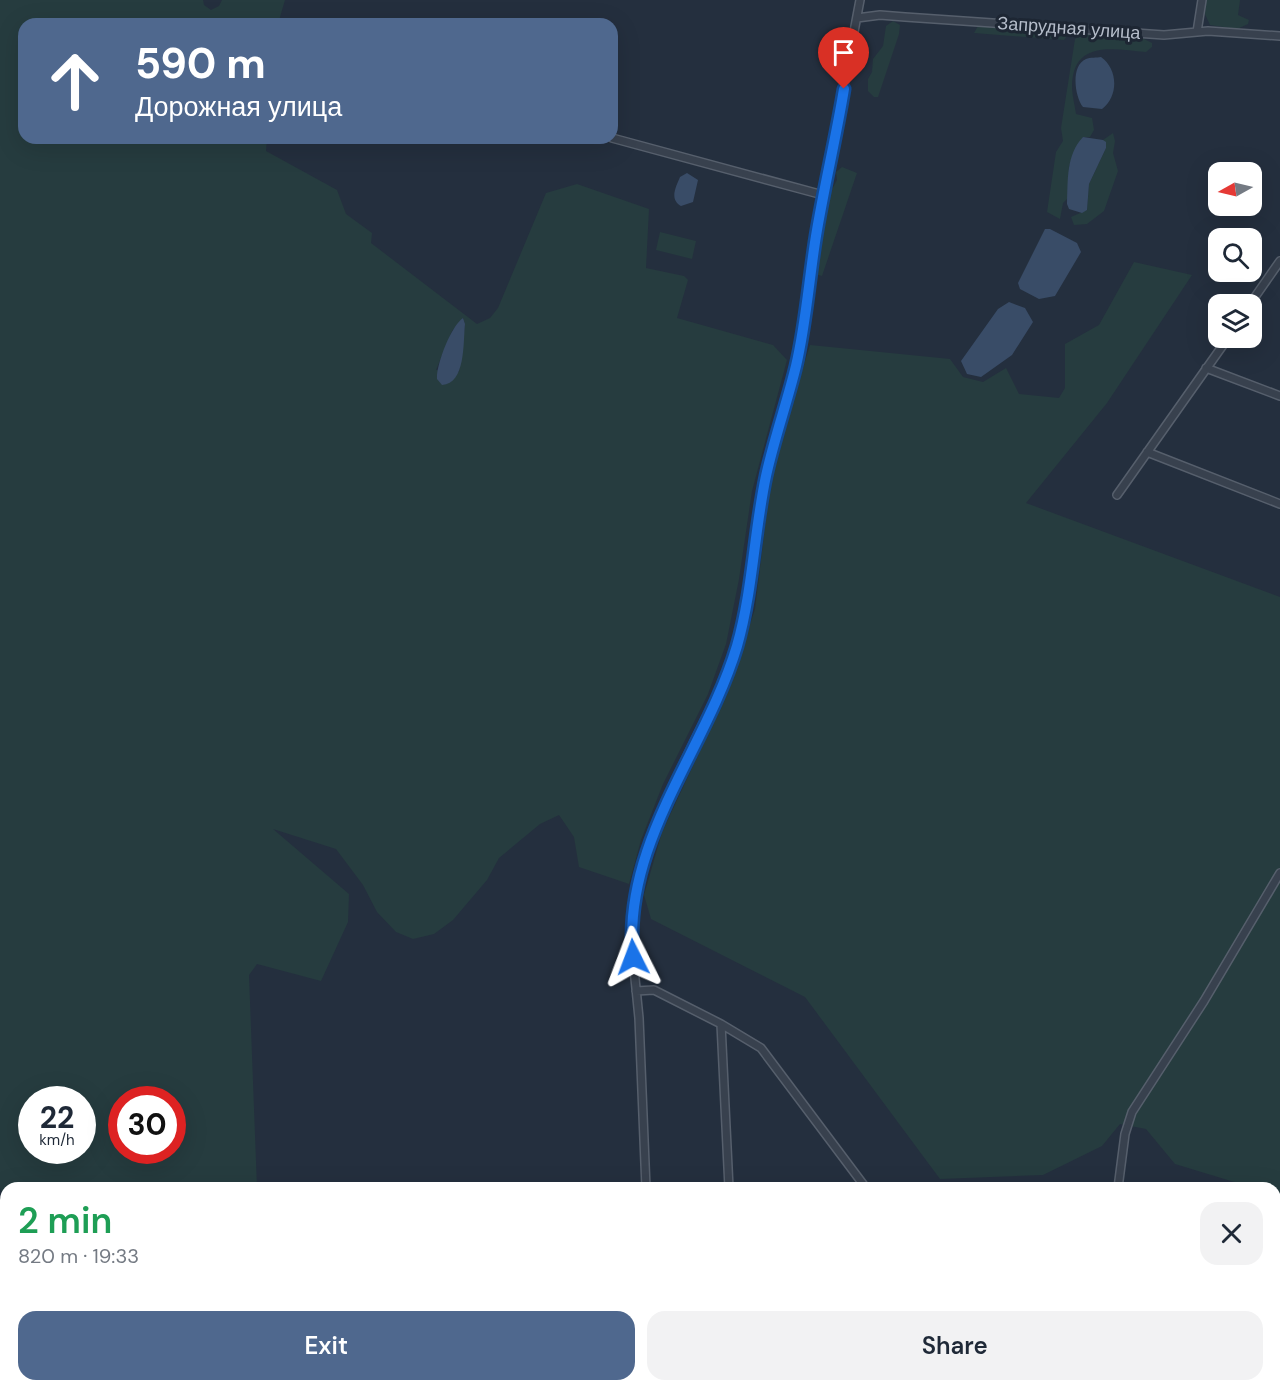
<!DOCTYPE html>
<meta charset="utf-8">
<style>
body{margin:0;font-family:"DM Sans",sans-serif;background:#f2f2f3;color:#1f2937;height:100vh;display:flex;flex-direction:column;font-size:22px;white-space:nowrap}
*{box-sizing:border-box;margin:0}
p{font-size:20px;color:#747a83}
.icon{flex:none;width:33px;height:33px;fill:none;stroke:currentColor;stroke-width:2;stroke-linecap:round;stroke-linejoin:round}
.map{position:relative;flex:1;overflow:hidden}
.side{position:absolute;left:0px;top:1182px;width:1281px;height:210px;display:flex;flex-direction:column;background:#fff;border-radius:18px 18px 0 0;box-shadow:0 6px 24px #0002}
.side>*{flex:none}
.hud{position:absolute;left:18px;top:18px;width:600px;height:126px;border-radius:18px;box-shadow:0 6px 24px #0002;background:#4f688e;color:#fff;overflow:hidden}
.needle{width:39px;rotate:262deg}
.controls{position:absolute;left:1208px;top:162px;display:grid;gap:12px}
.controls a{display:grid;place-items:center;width:54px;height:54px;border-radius:12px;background:#fff;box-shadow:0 6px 24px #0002;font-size:30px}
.speed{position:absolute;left:18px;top:1086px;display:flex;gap:12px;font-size:30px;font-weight:700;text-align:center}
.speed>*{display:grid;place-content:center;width:78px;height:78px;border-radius:50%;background:#fff;box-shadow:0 6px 24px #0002;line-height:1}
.speed small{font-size:15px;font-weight:400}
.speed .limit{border:9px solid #d22;background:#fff;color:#111}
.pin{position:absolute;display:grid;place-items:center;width:51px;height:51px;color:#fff;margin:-62px -26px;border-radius:50% 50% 50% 0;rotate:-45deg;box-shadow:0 0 6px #0007}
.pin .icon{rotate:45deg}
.me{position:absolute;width:66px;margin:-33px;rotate:357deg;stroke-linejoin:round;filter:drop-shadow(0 0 4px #0008)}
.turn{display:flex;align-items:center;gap:21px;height:126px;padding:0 18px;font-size:27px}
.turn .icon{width:78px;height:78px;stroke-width:2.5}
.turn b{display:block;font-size:42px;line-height:51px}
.round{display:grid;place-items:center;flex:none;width:63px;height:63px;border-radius:18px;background:#f2f2f3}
.summary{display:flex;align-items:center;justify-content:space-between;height:102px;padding:0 18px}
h1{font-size:36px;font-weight:600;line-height:45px;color:#1e9e55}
.primary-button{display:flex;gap:12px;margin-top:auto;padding:12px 18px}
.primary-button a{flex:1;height:69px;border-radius:18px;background:#4f688e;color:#fff;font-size:24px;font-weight:600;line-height:69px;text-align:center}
.primary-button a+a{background:#f2f2f3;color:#1f2937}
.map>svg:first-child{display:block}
.green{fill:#263c3f;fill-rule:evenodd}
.water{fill:#394c67}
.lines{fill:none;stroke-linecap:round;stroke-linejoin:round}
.street-casing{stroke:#565f6c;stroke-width:10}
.street{stroke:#38414e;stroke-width:7}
.route-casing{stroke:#114b97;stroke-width:15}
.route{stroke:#1a73e8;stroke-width:10}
.labels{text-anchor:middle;stroke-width:6;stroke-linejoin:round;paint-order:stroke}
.street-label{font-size:18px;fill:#b4bcc9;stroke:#1d2633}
</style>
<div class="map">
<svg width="1280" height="1392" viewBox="0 0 1280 1392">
<rect width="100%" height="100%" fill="#242f3e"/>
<path class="green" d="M0 0H203L204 5 211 10 219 6 222 0H285L278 24H24V138H267L266 151 337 190 346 214 372 233 371 243 477 324 490 318 498 308 546 193 577 184 649 209 646 268 684 276 688 280 677 318 773 345 787 360 752 491 739 579 726 644 708 694 663 784 641 840 629 884 579 867 574 837 559 815 540 824 499 858 487 880 453 920 434 934 413 939 396 932 377 912 363 885 336 849 273 829 349 894 348 922 321 981 257 964 249 975 257 1188H6V1202L0 1188ZM463 318 465 324 459 372 436 370 452 331ZM32 1100H82V1150H32ZM122 1100H172V1150H122Z
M1206 0H1240L1238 15 1249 20 1248 24 1237 29 1210 25 1205 14Z
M893 21 900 25 899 34 878 97H874L868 91V79L872 72 873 59 883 46 886 26Z
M978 26 1067 31V36L1064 40 974 33Z
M1081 34 1144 39 1152 43V47L1146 52C1113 49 1073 40 1072 86 1072 95 1075 106 1076 114L1092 118 1094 130 1090 137H1083L1069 166 1068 198 1063 203 1060 219 1047 212 1056 152 1063 141 1061 128 1075 39Z
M1113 133 1115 141 1113 153 1118 171 1104 211 1087 224 1074 225 1071 217 1087 210 1089 184 1106 148 1103 140Z
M842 167 857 173 822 276 818 275 816 267 831 191 837 180 836 172Z
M660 232 696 241 692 259 656 250Z
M1134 262 1192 275 1107 403 1026 503 1280 597V1196L1275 1194V1188H1254L1175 1164 1146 1129 1120 1124 1102 1146 1043 1175 940 1179 805 997 651 919 644 895 662 832 729 689 755 609 772 468 810 345 950 359 963 377 983 382 1006 368 1019 394 1059 398 1065 388V344L1099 325Z
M124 1386H252L253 1392H124Z"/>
<path class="water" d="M1101 57C1118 69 1119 96 1102 109L1083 107C1075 97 1070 66 1086 59 1090 57 1097 58 1101 57Z
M1083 137 1103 140 1106 142V148L1089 184 1087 210 1082 213 1069 209 1067 204C1068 180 1066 155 1083 137Z
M687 173 698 180 693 202 681 206C669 199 676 187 680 177Z
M1045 229H1050L1077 243 1081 252 1055 296 1039 299 1020 289 1018 283Z
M1009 302 1025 308 1033 322 1012 355 981 377 967 374 961 361 998 309Z
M463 318 465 324C463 342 466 384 442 385L437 379C436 365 451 326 463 318Z"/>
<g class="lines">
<g class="street-casing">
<path id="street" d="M857 18 880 15 905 17 1164 35 1208 31 1280 36
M1197 32 1202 0
M612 138 823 195
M1250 304 1280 261
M1206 368 1280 396
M1147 452 1280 504
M1117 495 1228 338
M636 991 654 990 721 1024
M646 1188 639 1018 631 939 636 892 654 834 673 785 723 683 737 647 748 597 766 476 802 336 823 195 860 0
M729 1188 721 1024 761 1048 866 1188
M1118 1188 1125 1134 1132 1112 1204 1001 1280 873
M1275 1269 1280 1271
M1275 1381 1280 1382
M658 1386 659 1392"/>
</g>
<use href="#street" class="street"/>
</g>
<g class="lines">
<g class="route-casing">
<path id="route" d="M633 957C622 842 706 750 737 646 753 590 754 532 766 476 774 439 787 403 796 366 806 324 809 279 816 236 824 187 836 138 844 89"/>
</g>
<use href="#route" class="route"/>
</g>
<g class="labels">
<g class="street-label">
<text transform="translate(1069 28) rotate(4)" y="6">Запрудная улица</text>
</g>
</g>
</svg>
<div class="controls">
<a><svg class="needle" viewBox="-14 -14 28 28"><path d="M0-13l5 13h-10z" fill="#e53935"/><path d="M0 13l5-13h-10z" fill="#747a83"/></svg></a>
<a><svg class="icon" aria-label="search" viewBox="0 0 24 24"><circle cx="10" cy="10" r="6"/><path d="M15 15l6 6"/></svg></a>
<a><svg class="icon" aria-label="layers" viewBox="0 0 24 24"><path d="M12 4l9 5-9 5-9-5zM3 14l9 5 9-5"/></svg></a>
</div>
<div class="speed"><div>22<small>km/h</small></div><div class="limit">30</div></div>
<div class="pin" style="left:844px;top:89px;background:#d93025"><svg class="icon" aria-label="arrive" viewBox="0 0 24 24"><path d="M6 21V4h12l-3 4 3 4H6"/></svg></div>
<svg class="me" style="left:633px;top:957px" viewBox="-20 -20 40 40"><path d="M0-17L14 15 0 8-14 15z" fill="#1a73e8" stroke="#fff" stroke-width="4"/></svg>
<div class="hud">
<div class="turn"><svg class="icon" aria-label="ahead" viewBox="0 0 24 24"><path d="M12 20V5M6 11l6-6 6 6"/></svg><div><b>590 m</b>Дорожная улица</div></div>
</div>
<section class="side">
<div class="summary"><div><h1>2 min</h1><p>820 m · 19:33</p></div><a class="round"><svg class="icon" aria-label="close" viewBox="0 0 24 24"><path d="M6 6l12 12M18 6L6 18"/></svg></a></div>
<div class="primary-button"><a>Exit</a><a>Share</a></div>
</section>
</div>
